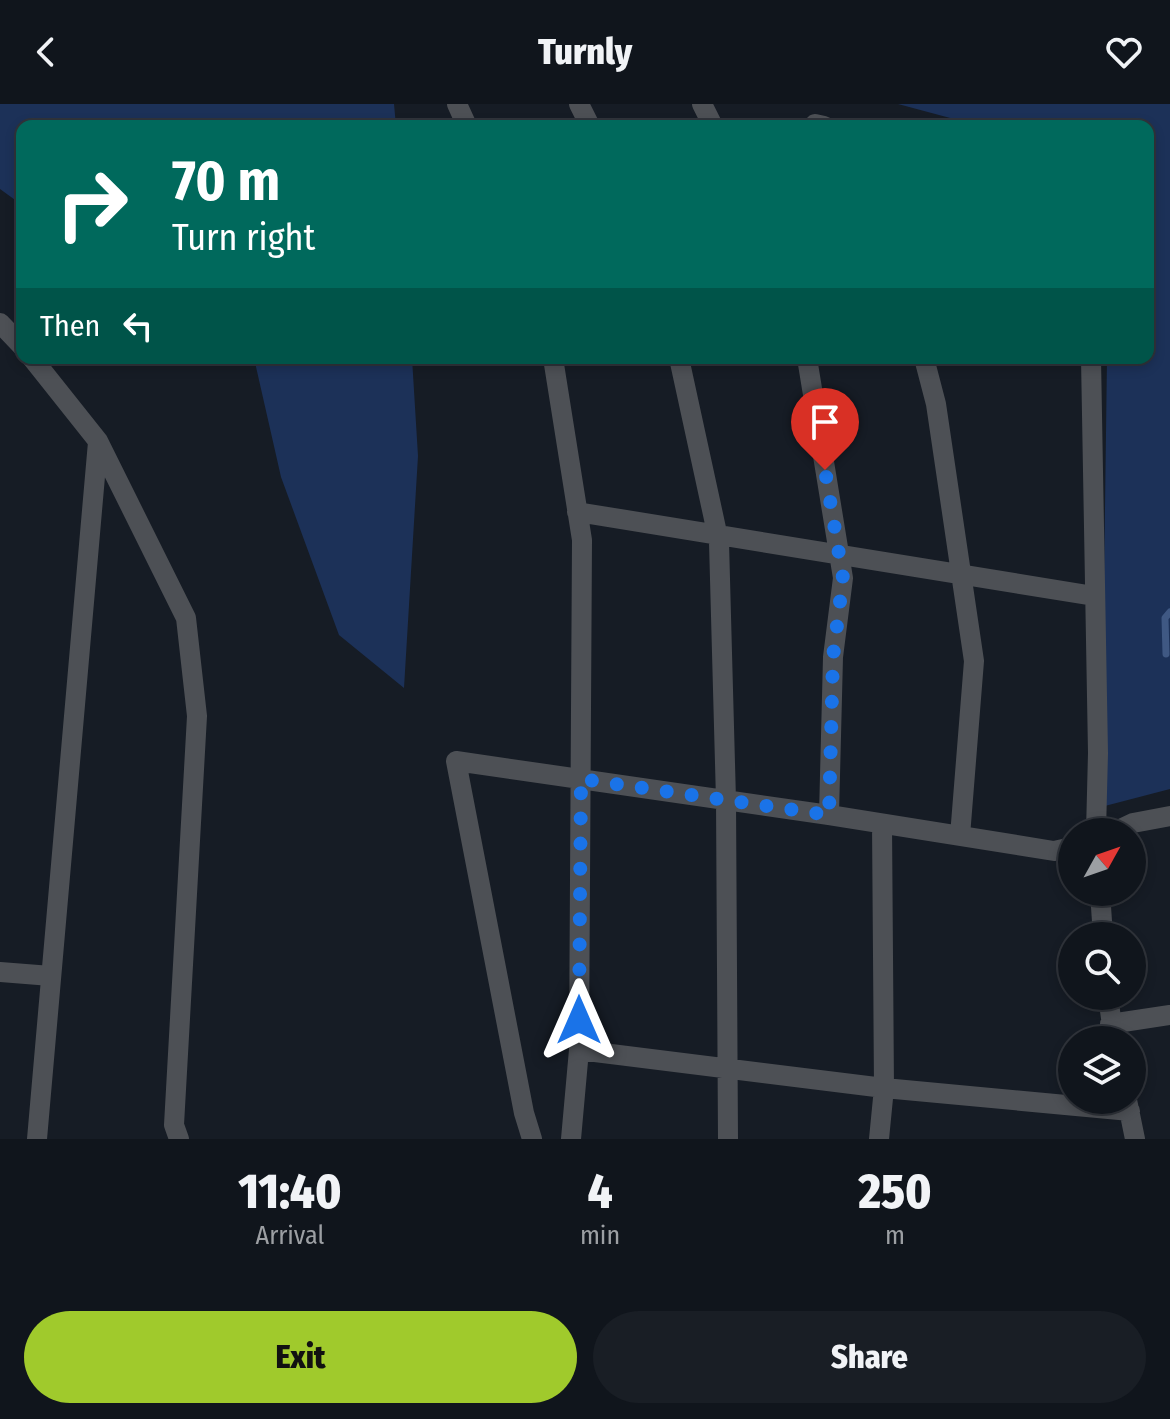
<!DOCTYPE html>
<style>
body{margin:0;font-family:"Fira Sans Condensed",sans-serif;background:#191e25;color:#f1f3f6;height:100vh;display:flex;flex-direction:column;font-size:30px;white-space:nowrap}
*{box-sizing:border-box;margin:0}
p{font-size:26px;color:#9c9fa3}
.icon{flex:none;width:44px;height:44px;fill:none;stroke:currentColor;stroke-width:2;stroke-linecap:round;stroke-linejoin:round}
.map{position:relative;height:1035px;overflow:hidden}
.sheet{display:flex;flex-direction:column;background:#10151c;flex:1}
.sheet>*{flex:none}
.guide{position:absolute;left:16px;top:16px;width:1138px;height:244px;border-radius:16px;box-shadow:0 4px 12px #0003,0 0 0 2px #30343b;background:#00695c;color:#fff;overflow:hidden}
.needle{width:52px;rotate:50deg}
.buttons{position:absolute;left:1058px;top:714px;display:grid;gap:16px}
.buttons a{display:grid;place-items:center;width:88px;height:88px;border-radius:50%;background:#10151c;box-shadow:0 4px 12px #0003,0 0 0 2px #30343b;font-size:40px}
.pin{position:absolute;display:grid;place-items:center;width:68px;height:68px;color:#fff;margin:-82px -34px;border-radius:50% 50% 50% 0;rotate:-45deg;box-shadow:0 0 8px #0007}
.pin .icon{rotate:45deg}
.me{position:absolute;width:88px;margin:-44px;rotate:0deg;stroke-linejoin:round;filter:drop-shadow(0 0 6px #0008)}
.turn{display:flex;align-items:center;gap:28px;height:168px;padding:0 24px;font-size:36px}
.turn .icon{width:104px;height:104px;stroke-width:2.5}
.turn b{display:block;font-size:56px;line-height:68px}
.then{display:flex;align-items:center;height:76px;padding:0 24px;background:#0003;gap:16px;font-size:30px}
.eta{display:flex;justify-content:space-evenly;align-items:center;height:136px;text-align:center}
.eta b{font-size:48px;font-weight:800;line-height:56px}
.button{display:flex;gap:16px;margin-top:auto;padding:16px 24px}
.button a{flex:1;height:92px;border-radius:48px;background:#a0ca2c;color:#111;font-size:32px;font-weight:800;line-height:92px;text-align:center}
.button a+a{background:#191e25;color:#f1f3f6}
header{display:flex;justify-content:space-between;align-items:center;height:104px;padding:0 24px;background:#10151c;font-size:36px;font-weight:800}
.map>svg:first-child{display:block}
.green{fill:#1c3158}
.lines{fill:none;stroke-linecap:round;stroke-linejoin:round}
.stream{stroke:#3f5883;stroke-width:7}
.street{stroke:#4d5055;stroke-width:20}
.route{stroke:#1a73e8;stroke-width:14;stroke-dasharray:0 25.2}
</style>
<header><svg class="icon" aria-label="back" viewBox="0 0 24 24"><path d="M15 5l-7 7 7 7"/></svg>Turnly<svg class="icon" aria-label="heart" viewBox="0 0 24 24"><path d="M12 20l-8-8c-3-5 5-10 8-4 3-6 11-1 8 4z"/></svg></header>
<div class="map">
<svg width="1170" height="1035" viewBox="0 0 1170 1035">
<rect width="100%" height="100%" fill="#161c25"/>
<path class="green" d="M0 0H394L396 22H22V101L0 85Z
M898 0H1170V685L1101 703 1107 254H1148V22H980Z
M254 254H412L418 352 404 584 339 531 281 373Z"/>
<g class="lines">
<path class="stream" d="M1166 550 1165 514 1170 508"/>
<path class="street" d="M457 0 467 22
M579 0 590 22
M702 0 713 22
M815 20 824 22
M0 219 22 242
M32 254 98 337 186 514 197 612 174 1021 179 1035
M553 254 582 436 579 946 571 1035
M679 254 719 438 726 696 728 1035
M807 254 843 474 833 553 829 711
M924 254 936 300 974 557 960 732
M1091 254 1098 649 1096 728
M577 408 1094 492
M1114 728 1133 719 1170 712
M1100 788 1103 832
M0 868 51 872
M1108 892 1114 936
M1110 920 1170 911
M579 946 884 984 1130 1007
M1127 996 1135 1035
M37 1035 98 338
M532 1035 524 1009 456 657 829 711 1054 747 1072 743
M879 1035 884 984 882 720"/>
</g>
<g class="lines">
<path class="route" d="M579 916 581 675 829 711 833 553 843 474 825 366"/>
</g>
</svg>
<div class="buttons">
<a><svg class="needle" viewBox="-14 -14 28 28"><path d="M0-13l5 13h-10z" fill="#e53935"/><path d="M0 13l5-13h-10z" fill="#9c9fa3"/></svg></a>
<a><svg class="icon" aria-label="search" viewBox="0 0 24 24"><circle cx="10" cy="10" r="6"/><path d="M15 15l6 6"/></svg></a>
<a><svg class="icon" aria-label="layers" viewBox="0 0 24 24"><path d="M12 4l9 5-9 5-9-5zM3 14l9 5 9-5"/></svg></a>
</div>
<div class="pin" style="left:825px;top:366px;background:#d93025"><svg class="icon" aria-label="arrive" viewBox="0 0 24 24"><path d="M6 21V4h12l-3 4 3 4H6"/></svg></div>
<svg class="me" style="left:579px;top:916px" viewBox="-20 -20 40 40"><path d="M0-17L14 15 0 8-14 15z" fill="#1a73e8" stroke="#fff" stroke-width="4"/></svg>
<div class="guide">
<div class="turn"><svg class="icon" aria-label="right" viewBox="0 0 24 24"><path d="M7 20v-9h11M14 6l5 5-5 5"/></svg><div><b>70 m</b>Turn right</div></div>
<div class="then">Then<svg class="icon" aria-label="left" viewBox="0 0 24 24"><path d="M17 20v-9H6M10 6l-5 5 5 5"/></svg></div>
</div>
</div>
<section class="sheet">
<div class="eta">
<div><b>11:40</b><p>Arrival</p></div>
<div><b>4</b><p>min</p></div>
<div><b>250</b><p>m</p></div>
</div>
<div class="button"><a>Exit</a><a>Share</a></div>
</section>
